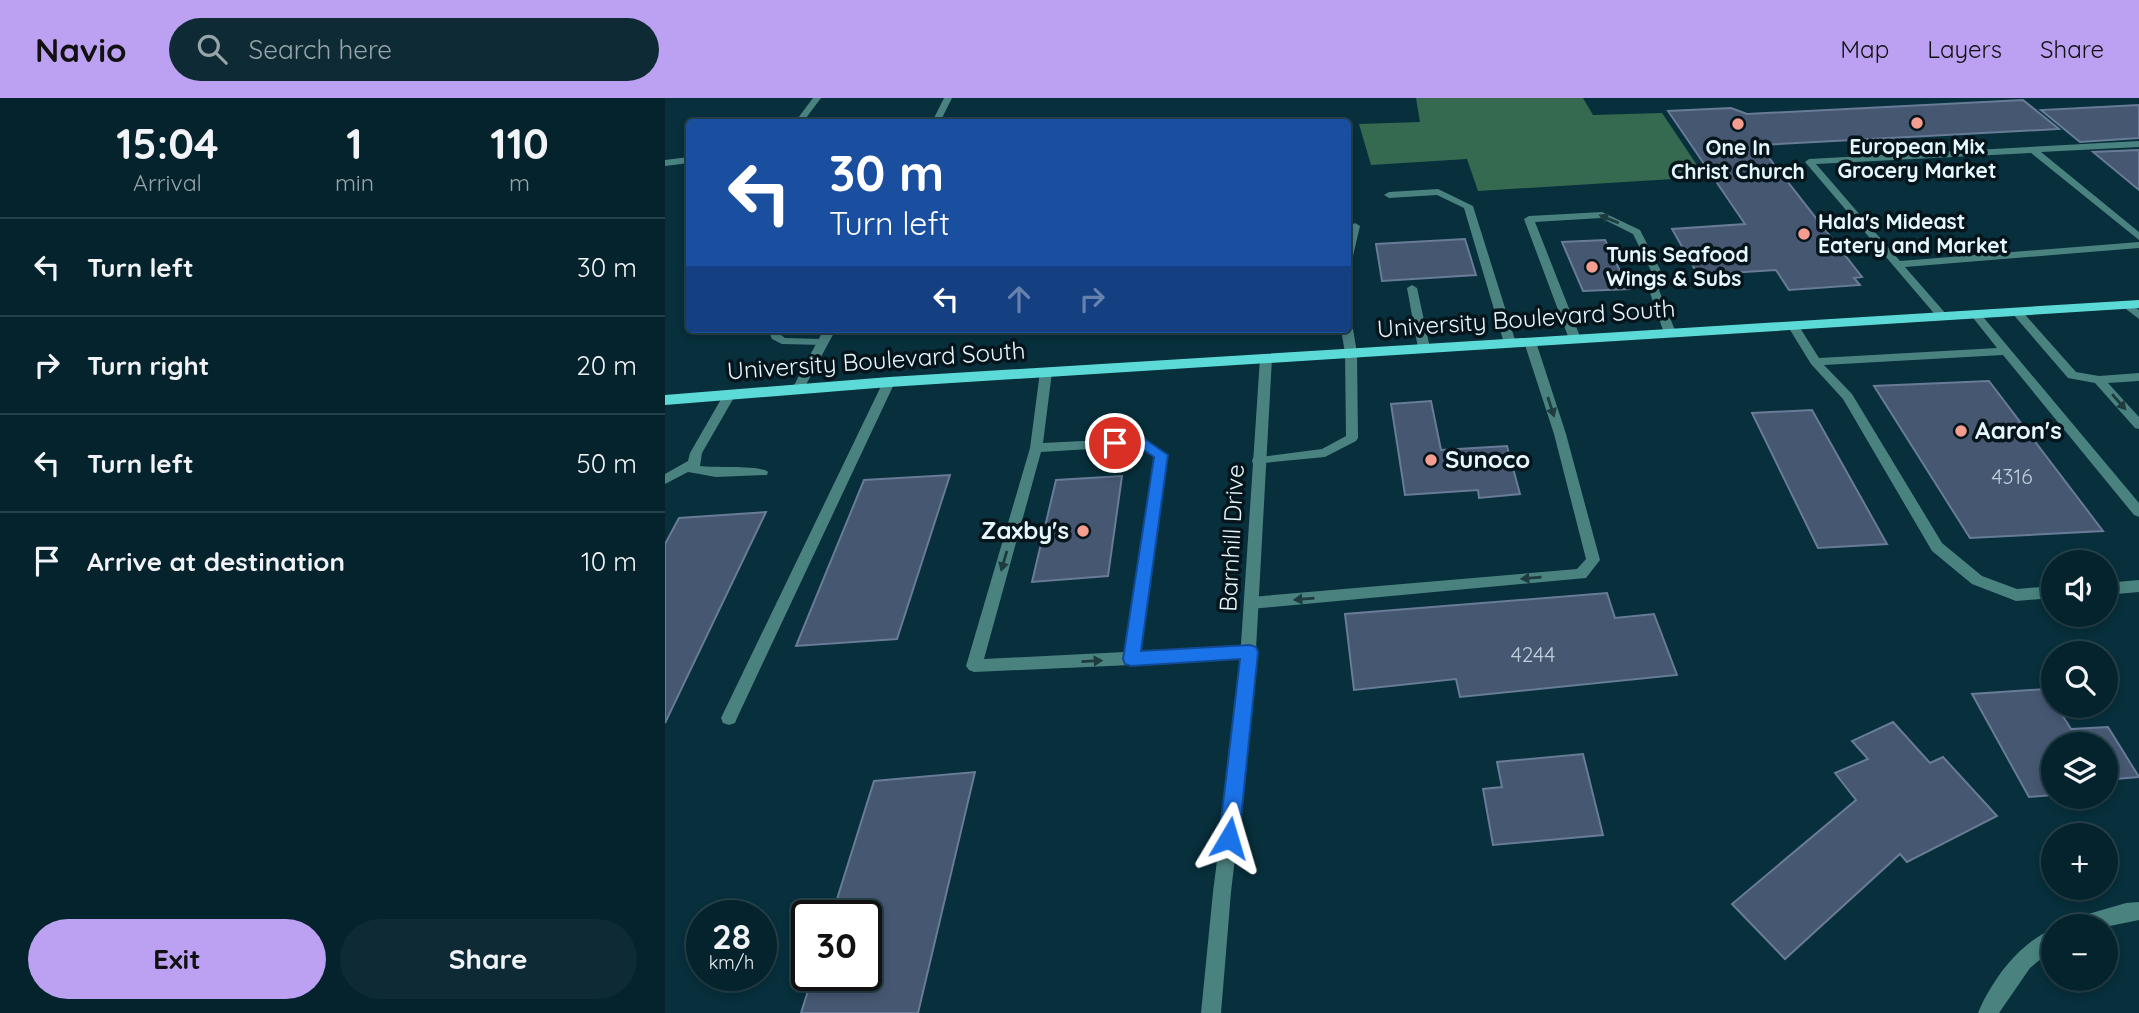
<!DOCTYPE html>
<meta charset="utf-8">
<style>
body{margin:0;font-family:Quicksand,sans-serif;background:#0e2b35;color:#f1f3f6;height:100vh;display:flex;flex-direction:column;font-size:26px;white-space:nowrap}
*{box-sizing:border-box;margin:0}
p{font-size:23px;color:#97a4aa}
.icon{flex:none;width:38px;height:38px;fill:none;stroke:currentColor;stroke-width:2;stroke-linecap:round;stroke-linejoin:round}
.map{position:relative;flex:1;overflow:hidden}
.panel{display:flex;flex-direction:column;background:#05232d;width:665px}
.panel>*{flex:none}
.top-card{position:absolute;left:21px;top:21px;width:665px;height:214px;border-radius:7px;box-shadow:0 4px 10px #0003,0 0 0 2px #264049;background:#1a4fa0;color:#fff;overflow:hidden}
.fabs{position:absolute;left:1376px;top:452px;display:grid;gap:14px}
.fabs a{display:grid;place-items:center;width:77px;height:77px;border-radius:50%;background:#05232d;box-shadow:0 4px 10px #0003,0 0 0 2px #264049;font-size:35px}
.speed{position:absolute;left:21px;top:802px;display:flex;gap:14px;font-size:35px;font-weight:700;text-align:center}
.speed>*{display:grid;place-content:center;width:91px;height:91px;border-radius:50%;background:#05232d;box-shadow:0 4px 10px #0003,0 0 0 2px #264049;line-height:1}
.speed small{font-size:18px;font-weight:400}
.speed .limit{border:4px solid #111;border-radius:10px;background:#fff;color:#111}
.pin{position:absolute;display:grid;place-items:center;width:60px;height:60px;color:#fff;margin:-30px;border:4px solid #fff;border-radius:50%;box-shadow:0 2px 7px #0007}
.me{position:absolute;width:77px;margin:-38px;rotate:7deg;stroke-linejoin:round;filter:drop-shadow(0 0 5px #0008)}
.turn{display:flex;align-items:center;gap:24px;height:147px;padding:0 28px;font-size:32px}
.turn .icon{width:91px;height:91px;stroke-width:2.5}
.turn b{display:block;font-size:49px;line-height:60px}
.lanes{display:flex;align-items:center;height:66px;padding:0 28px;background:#0003;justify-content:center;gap:35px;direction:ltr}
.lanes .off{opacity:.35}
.eta{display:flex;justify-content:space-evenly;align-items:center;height:119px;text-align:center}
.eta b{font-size:42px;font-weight:700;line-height:49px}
.action{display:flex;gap:14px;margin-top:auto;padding:14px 28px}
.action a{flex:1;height:80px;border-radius:42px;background:#bca0f2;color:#111;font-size:28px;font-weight:700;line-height:80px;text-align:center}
.action a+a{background:#0e2b35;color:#f1f3f6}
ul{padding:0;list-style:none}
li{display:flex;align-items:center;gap:21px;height:98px;padding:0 28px;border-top:2px solid #264049}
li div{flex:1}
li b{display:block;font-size:26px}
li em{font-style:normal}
header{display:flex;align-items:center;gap:42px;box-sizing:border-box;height:98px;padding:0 35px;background:#bca0f2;color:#111}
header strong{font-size:33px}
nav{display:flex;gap:38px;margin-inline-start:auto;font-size:24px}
.search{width:490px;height:63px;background:#0e2b35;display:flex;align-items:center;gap:18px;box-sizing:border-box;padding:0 24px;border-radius:38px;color:#97a4aa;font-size:26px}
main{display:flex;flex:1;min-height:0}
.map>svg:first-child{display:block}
.forest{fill:#366a50}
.building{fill:#465772;stroke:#687b97;stroke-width:2}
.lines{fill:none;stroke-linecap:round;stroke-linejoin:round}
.lane{fill:#4a8280;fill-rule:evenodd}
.street{fill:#4a8280;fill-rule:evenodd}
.primary{fill:#5cdad7;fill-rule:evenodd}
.oneway{fill:#1e3b3e}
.route{fill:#1a73e8;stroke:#114b97;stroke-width:2}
.poi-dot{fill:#f59d8f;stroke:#06151b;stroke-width:2.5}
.labels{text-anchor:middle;stroke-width:7;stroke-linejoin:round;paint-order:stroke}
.far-poi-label{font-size:21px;font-weight:bold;fill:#e6f7fe;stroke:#06151b}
.number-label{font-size:21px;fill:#becfdb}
.street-label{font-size:24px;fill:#e6f7fe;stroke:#06151b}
.poi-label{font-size:24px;font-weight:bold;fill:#e6f7fe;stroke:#06151b;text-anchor:start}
</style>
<header>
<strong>Navio</strong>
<div class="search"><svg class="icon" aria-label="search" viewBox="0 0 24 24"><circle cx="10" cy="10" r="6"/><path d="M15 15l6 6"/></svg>Search here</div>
<nav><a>Map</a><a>Layers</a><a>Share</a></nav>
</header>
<main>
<section class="panel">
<div class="eta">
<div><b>15:04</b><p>Arrival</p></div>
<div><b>1</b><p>min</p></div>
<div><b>110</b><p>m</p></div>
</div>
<ul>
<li><svg class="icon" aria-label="left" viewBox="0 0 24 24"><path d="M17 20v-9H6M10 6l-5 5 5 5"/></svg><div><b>Turn left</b></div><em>30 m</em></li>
<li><svg class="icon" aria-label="right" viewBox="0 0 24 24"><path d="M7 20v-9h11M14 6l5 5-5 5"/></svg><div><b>Turn right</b></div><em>20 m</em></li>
<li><svg class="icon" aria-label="left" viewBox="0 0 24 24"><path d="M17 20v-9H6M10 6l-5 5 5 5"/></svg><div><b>Turn left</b></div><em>50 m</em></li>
<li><svg class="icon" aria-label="arrive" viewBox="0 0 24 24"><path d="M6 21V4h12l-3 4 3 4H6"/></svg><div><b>Arrive at destination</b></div><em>10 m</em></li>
</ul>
<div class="action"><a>Exit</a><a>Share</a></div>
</section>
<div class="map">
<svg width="1474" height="915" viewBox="0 0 1474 915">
<rect width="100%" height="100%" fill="#072f3c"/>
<path class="forest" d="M751 0H918L928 17 997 15 1040 79 813 93 802 61 706 67 694 26 755 24Z"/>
<path class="building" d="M1358 2 1394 31 1094 47 1197 179 1189 180 1195 187 1124 192 1111 172 1033 177 1007 131 1080 126 1003 13 1066 10 1082 16Z
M1474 7V40L1415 44 1376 12Z
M1474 52V92L1428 54Z
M800 141 811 177 717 183 711 146Z
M940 142 964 191 918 193 897 144Z
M1324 283 1438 433 1305 440 1209 288Z
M766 303 776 352 842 348 855 396 814 400 813 392 740 397 726 306Z
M1147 312 1222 446 1153 450 1087 315Z
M285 377 232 541 131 548 199 382Z
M457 378 443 478 367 484 391 382Z
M101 414 0 625V446L14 420Z
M942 495 950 520 989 516 1012 577 795 599 791 581 689 592 680 516Z
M1381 591 1388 607H1391L1406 631 1443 629 1474 679 1440 682V646H1388V697L1364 699 1307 596Z
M1228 624 1265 665 1278 659 1332 718 1242 764 1235 756 1120 861 1067 806 1191 702 1170 675 1203 661 1187 643Z
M918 656 938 737 828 747 818 691 837 689 832 664Z
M310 674 253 915H136L148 877H201V817H167L209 683Z"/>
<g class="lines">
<path class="lane" d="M148 0H156L138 24H130Z
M1474 43V49L1376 54 1474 134V142L1366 55 1151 66 1235 163 1474 144V150L1240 169 1281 216V220H1273L1140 64 1144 61Z
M24 59V65L0 68V62Z
M773 91 808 108 851 245 849 247H841L839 245 799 110 772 97 724 100 719 97 724 94Z
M937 114 975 132 1001 183 994 192 1011 235 1009 237H1001L999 235 984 192 991 183 968 136 936 120 870 124 916 241 910 244 904 241 859 121 864 118Z
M690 125 695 128 687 162 682 165V139L685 128Z
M747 187 752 190 765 250 759 253 753 250 742 190Z
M1461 203 1474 212V221L1457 208V204Z
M1351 210 1355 211 1411 274 1434 278 1474 275V283L1443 285 1474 319V331L1470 330 1430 285 1403 280 1347 215 1346 213Z
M1310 213 1314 214 1474 405V419L1469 417 1338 257 1159 267 1187 296 1277 445 1317 478 1352 491 1388 488V500L1351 503 1307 486 1267 453 1178 301 1146 266 1122 227 1124 225H1132L1154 260 1332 250 1305 216Z
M682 228 688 231 692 255 693 340 691 343 660 359 588 366 587 363 588 360 657 351 681 338 680 255 676 231H682Z
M103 231H115L116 237 120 240 158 241 164 244 158 247 117 246 107 241Z
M865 241 871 244 901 336 935 462 921 480 586 511 581 509 579 505 581 501 586 499 912 471 921 461 889 336 859 244Z
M381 270 387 274 378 345 477 340 502 357 475 553 585 548 590 550 593 554 590 558 466 567 309 574 304 572 301 568 365 350 375 274ZM475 348 489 359 459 554 319 561 376 354Z
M224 280 230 284 72 620 70 625 64 627 58 625 56 620 218 284Z
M65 292 71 296 37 355 35 368C50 370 96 367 103 374L102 377 51 379 23 374 0 386V376L23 363 25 355 59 296Z
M1474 482V494L1440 497V485Z"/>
<path class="street" d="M279 0H287L275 24H267Z
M159 231H171L137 294H129L127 291Z
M601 257 607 260 588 606 566 794 556 915H536L548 794 572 606 595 260Z
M1474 804V822L1440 829 1404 828 1406 821 1413 819 1461 805Z
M1388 831V851L1365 870 1334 915H1313C1327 882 1354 845 1388 831Z"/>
<path class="primary" d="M1474 202V210L224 289 0 307V297L224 279Z"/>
</g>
<defs><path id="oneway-solid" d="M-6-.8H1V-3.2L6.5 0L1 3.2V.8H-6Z" transform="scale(1.75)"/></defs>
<g class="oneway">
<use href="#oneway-solid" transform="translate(944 121) rotate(-158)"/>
<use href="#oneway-solid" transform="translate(1454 304) rotate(49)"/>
<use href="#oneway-solid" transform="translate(886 309) rotate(72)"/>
<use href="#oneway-solid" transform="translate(339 463) rotate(106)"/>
<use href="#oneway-solid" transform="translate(866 480) rotate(175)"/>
<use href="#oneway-solid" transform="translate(639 501) rotate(175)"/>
<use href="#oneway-solid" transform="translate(427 563) rotate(-3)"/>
</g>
<path class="route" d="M477 339 503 357 476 553 585 547 591 549 593 554 574 740 571 747 564 750 557 747 554 740 575 561 466 568 460 566 458 561 489 359 474 349 450 350 443 345 450 341Z"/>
<g class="poi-dot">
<circle cx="1252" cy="25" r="7"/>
<circle cx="1073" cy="26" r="7"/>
<circle cx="1139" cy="136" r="7"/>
<circle cx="927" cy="169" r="7"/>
<circle cx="1296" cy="333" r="7"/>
<circle cx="766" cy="362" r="7"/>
<circle cx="418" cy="433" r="7"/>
</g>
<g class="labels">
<g class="far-poi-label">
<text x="1252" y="56">European Mix<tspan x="1252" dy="24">Grocery Market</tspan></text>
<text x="1073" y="57">One In<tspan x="1073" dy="24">Christ Church</tspan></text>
<text x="1153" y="131" text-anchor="start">Hala's Mideast<tspan x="1153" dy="24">Eatery and Market</tspan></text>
<text x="941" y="164" text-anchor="start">Tunis Seafood<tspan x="941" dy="24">Wings &amp; Subs</tspan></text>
</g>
<g class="number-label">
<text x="1347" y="386">4316</text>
<text x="868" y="564">4244</text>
</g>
<g class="street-label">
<text transform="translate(861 221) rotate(-4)" y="8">University Boulevard South</text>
<text transform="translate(211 263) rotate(-4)" y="8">University Boulevard South</text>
<text transform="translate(567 440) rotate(-87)" y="8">Barnhill Drive</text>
</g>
<g class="poi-label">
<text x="1310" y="341">Aaron's</text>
<text x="780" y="370">Sunoco</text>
<text x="404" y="441" text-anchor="end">Zaxby's</text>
</g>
</g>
</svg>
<div class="fabs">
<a><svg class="icon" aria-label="sound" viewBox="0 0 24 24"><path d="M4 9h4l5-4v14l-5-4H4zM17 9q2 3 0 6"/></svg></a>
<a><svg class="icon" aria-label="search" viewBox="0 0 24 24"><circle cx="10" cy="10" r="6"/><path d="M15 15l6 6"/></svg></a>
<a><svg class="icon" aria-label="layers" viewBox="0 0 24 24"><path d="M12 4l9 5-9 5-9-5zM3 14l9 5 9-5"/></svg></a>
<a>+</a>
<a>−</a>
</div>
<div class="speed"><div>28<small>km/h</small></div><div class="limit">30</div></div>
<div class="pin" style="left:450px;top:345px;background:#d93025"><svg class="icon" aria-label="arrive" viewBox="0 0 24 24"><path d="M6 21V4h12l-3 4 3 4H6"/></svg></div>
<svg class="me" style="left:564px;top:740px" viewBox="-20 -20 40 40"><path d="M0-17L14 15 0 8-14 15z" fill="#1a73e8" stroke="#fff" stroke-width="4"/></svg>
<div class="top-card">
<div class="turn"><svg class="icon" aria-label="left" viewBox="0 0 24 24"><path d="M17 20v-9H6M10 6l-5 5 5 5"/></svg><div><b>30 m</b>Turn left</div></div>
<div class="lanes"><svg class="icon" aria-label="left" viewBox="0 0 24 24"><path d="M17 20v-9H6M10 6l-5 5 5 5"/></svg><svg class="icon off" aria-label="ahead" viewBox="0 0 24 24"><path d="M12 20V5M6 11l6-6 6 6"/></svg><svg class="icon off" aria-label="right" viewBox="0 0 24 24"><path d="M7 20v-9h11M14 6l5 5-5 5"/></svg></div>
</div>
</div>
</main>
